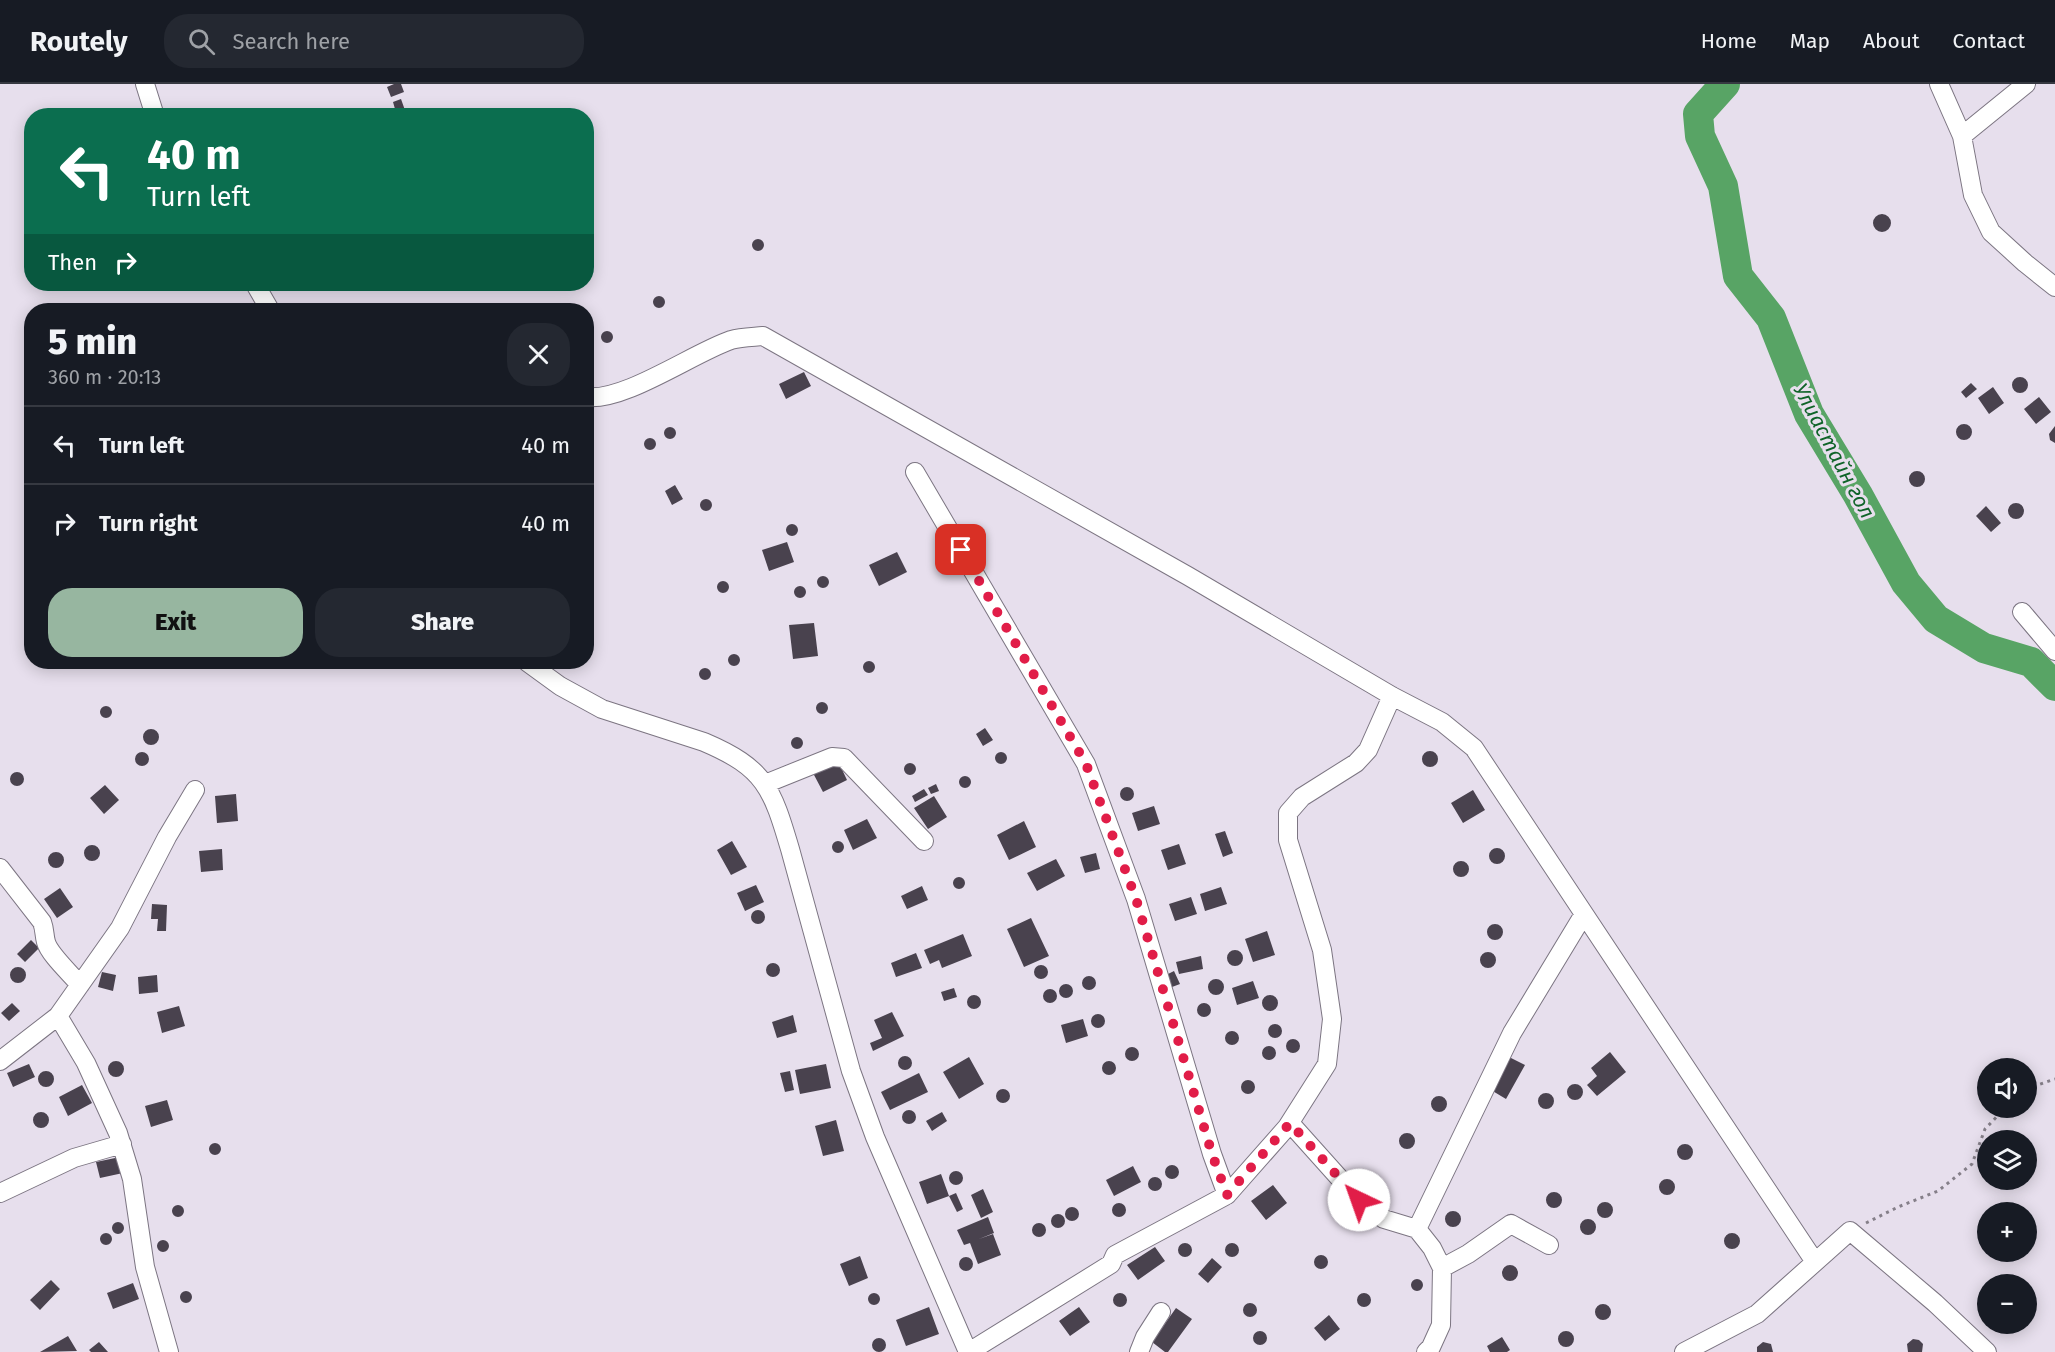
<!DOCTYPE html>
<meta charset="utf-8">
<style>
body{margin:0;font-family:"Fira Sans",sans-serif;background:#242831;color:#f1f3f6;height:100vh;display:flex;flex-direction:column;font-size:22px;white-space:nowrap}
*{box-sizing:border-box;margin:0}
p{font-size:20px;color:#9ea1a6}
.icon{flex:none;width:33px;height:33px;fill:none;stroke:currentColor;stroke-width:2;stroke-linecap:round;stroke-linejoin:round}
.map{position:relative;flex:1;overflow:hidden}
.sheet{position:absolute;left:24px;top:219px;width:570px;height:366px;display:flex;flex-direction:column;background:#171b24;border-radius:24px;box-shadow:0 3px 15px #0003}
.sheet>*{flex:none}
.top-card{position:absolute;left:24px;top:24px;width:570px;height:183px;border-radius:24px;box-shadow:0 3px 15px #0003;background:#0b6e4f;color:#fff;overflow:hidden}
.tools{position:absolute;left:1977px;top:974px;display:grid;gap:12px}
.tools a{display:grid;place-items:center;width:60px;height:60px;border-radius:50%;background:#171b24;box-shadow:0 3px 15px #0003;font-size:30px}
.pin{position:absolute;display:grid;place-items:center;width:51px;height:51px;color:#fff;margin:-26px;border-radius:12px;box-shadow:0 3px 9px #0006}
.me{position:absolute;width:66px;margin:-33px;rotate:318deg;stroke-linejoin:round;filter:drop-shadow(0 0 4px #0008)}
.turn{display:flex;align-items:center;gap:21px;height:126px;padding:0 24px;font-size:27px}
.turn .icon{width:78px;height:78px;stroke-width:2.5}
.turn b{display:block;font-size:42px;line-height:51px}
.then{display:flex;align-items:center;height:57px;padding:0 24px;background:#0003;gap:12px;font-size:22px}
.round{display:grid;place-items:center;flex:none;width:63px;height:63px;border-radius:24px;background:#242831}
.headline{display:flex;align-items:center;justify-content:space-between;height:102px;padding:0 24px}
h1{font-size:36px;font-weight:800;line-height:45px}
.action{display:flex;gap:12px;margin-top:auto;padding:12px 24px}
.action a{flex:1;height:69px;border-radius:24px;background:#97b6a0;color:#111;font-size:24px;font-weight:800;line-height:69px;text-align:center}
.action a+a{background:#242831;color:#f1f3f6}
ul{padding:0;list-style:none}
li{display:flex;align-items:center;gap:18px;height:78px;padding:0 24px;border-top:2px solid #363941}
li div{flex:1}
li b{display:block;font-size:22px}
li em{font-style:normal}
header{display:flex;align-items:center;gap:36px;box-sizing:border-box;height:84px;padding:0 30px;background:#171b24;border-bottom:2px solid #363941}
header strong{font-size:28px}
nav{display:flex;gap:33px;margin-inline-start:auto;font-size:21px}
.search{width:420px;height:54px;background:#242831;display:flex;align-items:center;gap:15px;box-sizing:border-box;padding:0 21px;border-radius:24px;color:#9ea1a6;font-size:22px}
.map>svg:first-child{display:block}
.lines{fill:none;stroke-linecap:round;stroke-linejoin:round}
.river{stroke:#58a465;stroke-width:30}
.building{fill:#49424e}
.minor-casing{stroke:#7c7582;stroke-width:20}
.path{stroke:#857f89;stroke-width:3;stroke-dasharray:3 4.5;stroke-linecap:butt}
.minor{stroke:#fff;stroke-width:18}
.route{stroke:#e11d48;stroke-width:10;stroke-dasharray:0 18}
.labels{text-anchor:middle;stroke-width:6;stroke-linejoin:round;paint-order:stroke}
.water-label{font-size:21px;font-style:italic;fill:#0f6429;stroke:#e7dfed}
</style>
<header>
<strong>Routely</strong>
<div class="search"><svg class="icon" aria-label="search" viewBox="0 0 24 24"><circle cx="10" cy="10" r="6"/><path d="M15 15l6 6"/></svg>Search here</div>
<nav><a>Home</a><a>Map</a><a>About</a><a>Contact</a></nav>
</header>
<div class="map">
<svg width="2055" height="1268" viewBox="0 0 2055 1268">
<rect width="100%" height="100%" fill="#e7dfed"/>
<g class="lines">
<path class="river" d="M1725 0 1698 30 1700 52 1723 102 1738 192 1771 234 1809 330 1858 411 1906 499 1936 535 1984 564 2031 578 2055 602"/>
</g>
<path class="building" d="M394 0H401L404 8 391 13 387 3Z
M401 15 407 32H397L393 18Z
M1873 139a9 9 0 1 1 18 0a9 9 0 1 1-18 0Z
M752 161a6 6 0 1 1 12 0a6 6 0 1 1-12 0Z
M653 218a6 6 0 1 1 12 0a6 6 0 1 1-12 0Z
M601 253a6 6 0 1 1 12 0a6 6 0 1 1-12 0Z
M804 288 811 302 786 315 779 300Z
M2012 301a8 8 0 1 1 16 0a8 8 0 1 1-16 0Z
M1971 299 1977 305 1966 314 1961 308Z
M1993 303 2004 319 1989 330 1978 314Z
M2039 313 2051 328 2036 340 2024 325Z
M1956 348a8 8 0 1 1 16 0a8 8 0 1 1-16 0Z
M2055 342V359L2050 356 2049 350Z
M664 349a6 6 0 1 1 12 0a6 6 0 1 1-12 0Z
M644 360a6 6 0 1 1 12 0a6 6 0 1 1-12 0Z
M1909 395a8 8 0 1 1 16 0a8 8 0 1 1-16 0Z
M675 401 683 415 672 421 665 407Z
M700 421a6 6 0 1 1 12 0a6 6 0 1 1-12 0Z
M2008 427a8 8 0 1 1 16 0a8 8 0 1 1-16 0Z
M1986 422 2001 439 1991 448 1976 432Z
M786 446a6 6 0 1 1 12 0a6 6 0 1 1-12 0Z
M787 458 794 478 769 487 762 466Z
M897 468 907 488 879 502 869 481Z
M817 498a6 6 0 1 1 12 0a6 6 0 1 1-12 0Z
M717 503a6 6 0 1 1 12 0a6 6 0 1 1-12 0Z
M794 508a6 6 0 1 1 12 0a6 6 0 1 1-12 0Z
M814 539 818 572 793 575 789 541Z
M728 576a6 6 0 1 1 12 0a6 6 0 1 1-12 0Z
M863 583a6 6 0 1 1 12 0a6 6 0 1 1-12 0Z
M699 590a6 6 0 1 1 12 0a6 6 0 1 1-12 0Z
M816 624a6 6 0 1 1 12 0a6 6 0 1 1-12 0Z
M100 628a6 6 0 1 1 12 0a6 6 0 1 1-12 0Z
M985 644 993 656 983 662 976 650Z
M143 653a8 8 0 1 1 16 0a8 8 0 1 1-16 0Z
M791 659a6 6 0 1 1 12 0a6 6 0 1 1-12 0Z
M1422 675a8 8 0 1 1 16 0a8 8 0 1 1-16 0Z
M995 674a6 6 0 1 1 12 0a6 6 0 1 1-12 0Z
M135 675a7 7 0 1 1 14 0a7 7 0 1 1-14 0Z
M838 677 847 696 823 708 813 689Z
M904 685a6 6 0 1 1 12 0a6 6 0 1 1-12 0Z
M10 695a7 7 0 1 1 14 0a7 7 0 1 1-14 0Z
M959 698a6 6 0 1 1 12 0a6 6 0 1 1-12 0Z
M936 700 939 707 931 710 928 704Z
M105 701 119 716 104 730 90 714Z
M1120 710a7 7 0 1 1 14 0a7 7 0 1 1-14 0Z
M924 705 928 711 915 718 912 712Z
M1473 706 1485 726 1463 739 1451 719Z
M236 710 238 737 217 739 215 712Z
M934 712 947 733 928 745 914 724Z
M1154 722 1160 740 1138 747 1132 729Z
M867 735 877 754 853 766 844 746Z
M1024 737 1036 763 1009 776 997 751Z
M1225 747 1233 769 1223 773 1215 750Z
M832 763a6 6 0 1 1 12 0a6 6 0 1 1-12 0Z
M732 757 747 783 731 791 717 766Z
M1179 760 1186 780 1168 786 1161 766Z
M84 769a8 8 0 1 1 16 0a8 8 0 1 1-16 0Z
M1489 772a8 8 0 1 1 16 0a8 8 0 1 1-16 0Z
M222 765 223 786 201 788 199 767Z
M48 776a8 8 0 1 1 16 0a8 8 0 1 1-16 0Z
M1096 769 1100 785 1085 789 1080 773Z
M1056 775 1065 792 1037 807 1027 789Z
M1453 785a8 8 0 1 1 16 0a8 8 0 1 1-16 0Z
M953 799a6 6 0 1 1 12 0a6 6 0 1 1-12 0Z
M756 801 764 818 745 827 737 809Z
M922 802 928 816 907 825 901 812Z
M1221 803 1227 820 1205 827 1200 810Z
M60 804 73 823 57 834 44 815Z
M1191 813 1197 830 1175 837 1169 820Z
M152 820 167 821 166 847H157L158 835H151Z
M751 833a7 7 0 1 1 14 0a7 7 0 1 1-14 0Z
M1031 834 1049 872 1024 883 1007 845Z
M1487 848a8 8 0 1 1 16 0a8 8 0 1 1-16 0Z
M1267 847 1275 871 1253 878 1245 855Z
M963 850 972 872 942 884 939 876 930 880 924 866Z
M31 856 39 864 25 878 17 870Z
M1227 874a8 8 0 1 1 16 0a8 8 0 1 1-16 0Z
M1480 876a8 8 0 1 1 16 0a8 8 0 1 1-16 0Z
M916 869 922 884 896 893 891 879Z
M1201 872 1203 885 1179 890 1176 878Z
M766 886a7 7 0 1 1 14 0a7 7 0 1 1-14 0Z
M1034 888a7 7 0 1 1 14 0a7 7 0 1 1-14 0Z
M10 891a8 8 0 1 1 16 0a8 8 0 1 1-16 0Z
M1174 887 1180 900 1172 903 1168 890Z
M102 888 116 891 113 907 98 903Z
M157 891 158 908 139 910 138 893Z
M1082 899a7 7 0 1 1 14 0a7 7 0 1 1-14 0Z
M1208 903a8 8 0 1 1 16 0a8 8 0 1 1-16 0Z
M1253 897 1259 914 1237 921 1232 904Z
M1059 907a7 7 0 1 1 14 0a7 7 0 1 1-14 0Z
M954 904 957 913 944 917 941 908Z
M1043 912a7 7 0 1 1 14 0a7 7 0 1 1-14 0Z
M967 918a7 7 0 1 1 14 0a7 7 0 1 1-14 0Z
M1262 919a8 8 0 1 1 16 0a8 8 0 1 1-16 0Z
M1197 926a7 7 0 1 1 14 0a7 7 0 1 1-14 0Z
M12 919 20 927 9 937 1 929Z
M179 922 185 942 162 949 157 928Z
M892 928 904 952 873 967 870 959 882 954 874 936Z
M1091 937a7 7 0 1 1 14 0a7 7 0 1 1-14 0Z
M793 931 797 948 777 954 772 938Z
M1083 935 1088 952 1066 959 1061 941Z
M1268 947a7 7 0 1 1 14 0a7 7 0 1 1-14 0Z
M1225 954a7 7 0 1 1 14 0a7 7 0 1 1-14 0Z
M1286 962a7 7 0 1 1 14 0a7 7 0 1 1-14 0Z
M1262 969a7 7 0 1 1 14 0a7 7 0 1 1-14 0Z
M1125 970a7 7 0 1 1 14 0a7 7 0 1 1-14 0Z
M1610 968 1626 988 1597 1012 1587 1001 1597 992 1591 984Z
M898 979a7 7 0 1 1 14 0a7 7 0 1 1-14 0Z
M969 973 984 1000 959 1015 943 988Z
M1509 973 1525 981 1506 1015 1491 1006Z
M1102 984a7 7 0 1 1 14 0a7 7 0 1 1-14 0Z
M108 985a8 8 0 1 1 16 0a8 8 0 1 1-16 0Z
M29 980 35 993 13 1003 7 989Z
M826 980 831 1004 800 1010 795 986Z
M790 987 794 1006 785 1008 780 989Z
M38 995a8 8 0 1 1 16 0a8 8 0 1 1-16 0Z
M919 989 928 1008 890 1026 881 1008Z
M1241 1003a7 7 0 1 1 14 0a7 7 0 1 1-14 0Z
M1567 1008a8 8 0 1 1 16 0a8 8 0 1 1-16 0Z
M82 1001 92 1019 68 1032 59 1013Z
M996 1012a7 7 0 1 1 14 0a7 7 0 1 1-14 0Z
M1538 1017a8 8 0 1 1 16 0a8 8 0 1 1-16 0Z
M1431 1020a8 8 0 1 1 16 0a8 8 0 1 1-16 0Z
M167 1016 173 1036 151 1043 145 1022Z
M902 1033a7 7 0 1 1 14 0a7 7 0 1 1-14 0Z
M942 1028 947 1037 932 1047 926 1037Z
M33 1036a8 8 0 1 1 16 0a8 8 0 1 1-16 0Z
M836 1036 844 1067 823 1072 815 1042Z
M1399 1057a8 8 0 1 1 16 0a8 8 0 1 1-16 0Z
M209 1065a6 6 0 1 1 12 0a6 6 0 1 1-12 0Z
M1677 1068a8 8 0 1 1 16 0a8 8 0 1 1-16 0Z
M120 1073 123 1089 100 1094 96 1078Z
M1165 1088a7 7 0 1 1 14 0a7 7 0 1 1-14 0Z
M1133 1082 1141 1098 1114 1112 1106 1096Z
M949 1094a7 7 0 1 1 14 0a7 7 0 1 1-14 0Z
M941 1090 949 1112 927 1120 919 1098Z
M1148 1100a7 7 0 1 1 14 0a7 7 0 1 1-14 0Z
M1659 1103a8 8 0 1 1 16 0a8 8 0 1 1-16 0Z
M1273 1101 1287 1119 1266 1136 1251 1117Z
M983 1105 993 1128 981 1134 971 1111Z
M1546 1116a8 8 0 1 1 16 0a8 8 0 1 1-16 0Z
M956 1109 963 1125 957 1128 949 1112Z
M1597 1126a8 8 0 1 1 16 0a8 8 0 1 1-16 0Z
M1112 1126a7 7 0 1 1 14 0a7 7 0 1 1-14 0Z
M172 1127a6 6 0 1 1 12 0a6 6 0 1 1-12 0Z
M1065 1130a7 7 0 1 1 14 0a7 7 0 1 1-14 0Z
M1445 1135a8 8 0 1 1 16 0a8 8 0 1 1-16 0Z
M1051 1137a7 7 0 1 1 14 0a7 7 0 1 1-14 0Z
M988 1133 994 1149 979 1155 993 1150 1001 1171 978 1180 970 1159 964 1161 957 1146Z
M1580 1143a8 8 0 1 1 16 0a8 8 0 1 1-16 0Z
M112 1144a6 6 0 1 1 12 0a6 6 0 1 1-12 0Z
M1032 1146a7 7 0 1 1 14 0a7 7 0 1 1-14 0Z
M100 1155a6 6 0 1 1 12 0a6 6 0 1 1-12 0Z
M1724 1157a8 8 0 1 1 16 0a8 8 0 1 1-16 0Z
M157 1162a6 6 0 1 1 12 0a6 6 0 1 1-12 0Z
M1225 1166a7 7 0 1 1 14 0a7 7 0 1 1-14 0Z
M1178 1166a7 7 0 1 1 14 0a7 7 0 1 1-14 0Z
M1155 1163 1165 1177 1138 1196 1127 1181Z
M1314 1178a7 7 0 1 1 14 0a7 7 0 1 1-14 0Z
M860 1172 868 1194 849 1202 840 1180Z
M959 1180a7 7 0 1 1 14 0a7 7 0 1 1-14 0Z
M1212 1174 1222 1183 1208 1199 1198 1190Z
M1502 1189a8 8 0 1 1 16 0a8 8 0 1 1-16 0Z
M1411 1201a6 6 0 1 1 12 0a6 6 0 1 1-12 0Z
M51 1196 60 1205 40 1226 30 1216Z
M133 1199 139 1215 113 1225 107 1209Z
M180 1213a6 6 0 1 1 12 0a6 6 0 1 1-12 0Z
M868 1215a6 6 0 1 1 12 0a6 6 0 1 1-12 0Z
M1113 1216a7 7 0 1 1 14 0a7 7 0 1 1-14 0Z
M1357 1216a7 7 0 1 1 14 0a7 7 0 1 1-14 0Z
M1243 1226a7 7 0 1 1 14 0a7 7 0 1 1-14 0Z
M1595 1228a8 8 0 1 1 16 0a8 8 0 1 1-16 0Z
M929 1223 939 1250 906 1262 896 1236Z
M1079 1223 1090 1238 1070 1252 1059 1237Z
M1176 1224 1192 1235 1168 1268H1165L1152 1258Z
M1329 1231 1340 1245 1325 1257 1314 1244Z
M1253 1254a7 7 0 1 1 14 0a7 7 0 1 1-14 0Z
M1558 1255a8 8 0 1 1 16 0a8 8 0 1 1-16 0Z
M68 1252 77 1267 40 1268Z
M1502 1253 1510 1266 1507 1268H1490L1487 1262Z
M872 1261a7 7 0 1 1 14 0a7 7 0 1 1-14 0Z
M1913 1255 1919 1256 1923 1260 1922 1268H1908L1907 1260Z
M99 1258 108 1268H91L89 1266Z
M1763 1258 1771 1260 1773 1268H1757V1263Z"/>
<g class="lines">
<g class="minor-casing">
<path id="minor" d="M145 0 155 32
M1939 0 1962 52 1973 111 1991 148 2025 179 2055 203
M1962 52 2026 0
M255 200 270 226
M586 313C624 318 693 269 731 256 741 253 753 253 763 252L1188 492 1392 612 1442 638 1474 664 1815 1178
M915 388 1086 680 1136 815 1212 1070 1227 1111 1115 1171 1111 1180 969 1268
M2022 528 2055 567
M527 578 560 602 602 625 704 658C765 684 772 704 790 765L851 987 875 1053 968 1268
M765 700 832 673 844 674 924 757
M0 784 42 838C45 846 44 851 46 858 49 870 71 890 80 901
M0 977 58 932
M1290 1039 1359 1116 1384 1135 1417 1145 1432 1164 1442 1184 1441 1241 1431 1263 1426 1268
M0 1109 74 1074 122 1060
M1227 1111 1287 1043 1327 980 1332 935 1322 866 1288 756V729L1302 713 1356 679 1368 666 1392 612
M1417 1145 1512 949 1584 830
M1442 1184 1468 1170 1511 1140 1549 1161
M169 1268 145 1183 132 1095 118 1049 86 979 58 932 120 844 167 753 195 706
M1139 1268 1145 1253 1161 1228
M1684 1268 1757 1230 1850 1147 1935 1219 1987 1268"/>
</g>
<path class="path" d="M2026 1005 2055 995
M1866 1139 1898 1123 1938 1107 1972 1080 1985 1045 2006 1023"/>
<use href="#minor" class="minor"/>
</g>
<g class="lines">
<path class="route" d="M961 466 1086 680 1136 815 1212 1070 1227 1111 1290 1039 1359 1116"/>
</g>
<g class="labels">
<g class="water-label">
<text transform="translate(1834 367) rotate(62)" y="7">Улиастайн гол</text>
</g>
</g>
</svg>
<div class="tools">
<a><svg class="icon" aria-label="sound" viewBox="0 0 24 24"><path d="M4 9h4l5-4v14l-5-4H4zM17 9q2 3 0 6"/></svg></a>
<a><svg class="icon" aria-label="layers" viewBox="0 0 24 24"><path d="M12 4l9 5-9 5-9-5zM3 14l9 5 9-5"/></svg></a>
<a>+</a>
<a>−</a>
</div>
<div class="pin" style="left:961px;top:466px;background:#d93025"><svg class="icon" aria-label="arrive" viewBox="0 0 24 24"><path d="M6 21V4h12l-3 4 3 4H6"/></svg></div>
<svg class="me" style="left:1359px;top:1116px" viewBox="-20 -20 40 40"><circle r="19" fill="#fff"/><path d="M0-13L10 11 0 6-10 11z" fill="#e11d48"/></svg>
<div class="top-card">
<div class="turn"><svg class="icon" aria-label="left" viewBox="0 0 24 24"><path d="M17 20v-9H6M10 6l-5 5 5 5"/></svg><div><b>40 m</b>Turn left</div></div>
<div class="then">Then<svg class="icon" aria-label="right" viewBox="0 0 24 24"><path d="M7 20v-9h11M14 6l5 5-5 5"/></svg></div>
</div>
<section class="sheet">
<div class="headline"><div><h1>5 min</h1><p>360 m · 20:13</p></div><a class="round"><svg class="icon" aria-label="close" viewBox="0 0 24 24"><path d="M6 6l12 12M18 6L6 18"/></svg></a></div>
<ul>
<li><svg class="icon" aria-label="left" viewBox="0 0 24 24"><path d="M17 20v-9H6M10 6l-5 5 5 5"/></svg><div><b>Turn left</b></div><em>40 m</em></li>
<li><svg class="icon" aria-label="right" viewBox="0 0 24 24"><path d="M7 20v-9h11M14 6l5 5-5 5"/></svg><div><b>Turn right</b></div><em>40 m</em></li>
</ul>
<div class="action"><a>Exit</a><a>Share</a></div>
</section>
</div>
